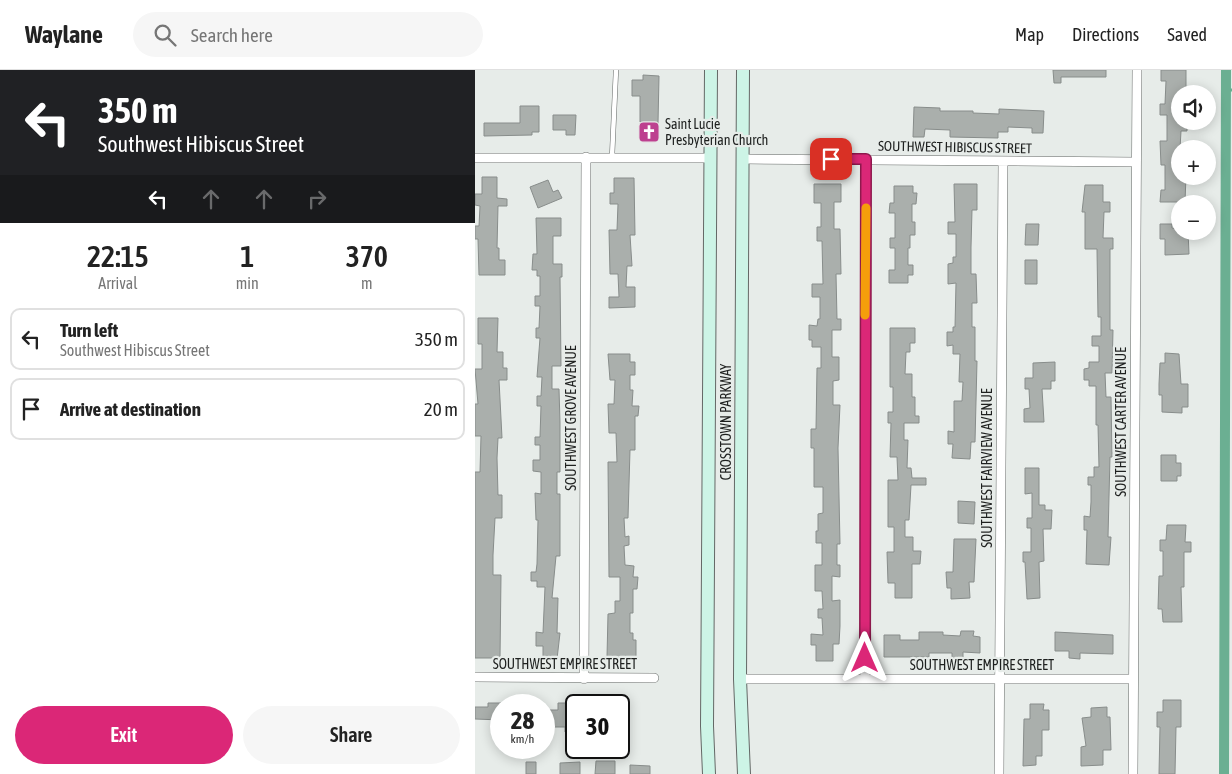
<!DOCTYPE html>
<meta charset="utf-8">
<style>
body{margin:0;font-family:"Asap Condensed",sans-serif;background:#f6f6f6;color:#222;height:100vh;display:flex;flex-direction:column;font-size:19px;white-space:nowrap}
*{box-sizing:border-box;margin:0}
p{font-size:16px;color:#767676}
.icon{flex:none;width:28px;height:28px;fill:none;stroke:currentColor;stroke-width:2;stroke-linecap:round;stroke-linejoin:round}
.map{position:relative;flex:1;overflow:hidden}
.panel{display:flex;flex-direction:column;background:#fff;width:475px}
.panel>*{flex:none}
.hud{background:#202124;color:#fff;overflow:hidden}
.fabs{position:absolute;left:696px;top:15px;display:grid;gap:10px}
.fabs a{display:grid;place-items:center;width:45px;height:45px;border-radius:50%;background:#fff;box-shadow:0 2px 12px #0003;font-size:25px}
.speed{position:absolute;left:15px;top:624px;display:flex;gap:10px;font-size:25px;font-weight:700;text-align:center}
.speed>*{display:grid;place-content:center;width:65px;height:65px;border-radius:50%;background:#fff;box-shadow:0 2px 12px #0003;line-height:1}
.speed small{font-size:12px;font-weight:400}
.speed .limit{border:2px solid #111;border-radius:8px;background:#fff;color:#111}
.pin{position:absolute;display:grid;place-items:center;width:42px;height:42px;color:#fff;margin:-21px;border-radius:10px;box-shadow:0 2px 8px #0006}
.me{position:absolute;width:55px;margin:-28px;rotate:0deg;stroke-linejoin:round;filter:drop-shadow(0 0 4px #0008)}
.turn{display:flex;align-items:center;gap:18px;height:105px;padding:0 15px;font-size:22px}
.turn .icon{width:65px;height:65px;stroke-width:2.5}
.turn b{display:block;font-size:35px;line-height:42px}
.lanes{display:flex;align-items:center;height:48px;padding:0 15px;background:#0003;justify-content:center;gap:25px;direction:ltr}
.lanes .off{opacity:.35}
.eta{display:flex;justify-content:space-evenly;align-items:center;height:85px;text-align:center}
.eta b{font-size:30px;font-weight:600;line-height:35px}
.cta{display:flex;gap:10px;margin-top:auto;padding:10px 15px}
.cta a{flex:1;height:58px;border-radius:30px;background:#db2777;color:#fff;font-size:20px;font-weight:600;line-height:58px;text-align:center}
.cta a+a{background:#f6f6f6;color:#222}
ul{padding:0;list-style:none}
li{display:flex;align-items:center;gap:15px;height:62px;margin:0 10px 8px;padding:0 5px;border:2px solid #e0e0e0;border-radius:10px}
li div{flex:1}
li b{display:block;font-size:19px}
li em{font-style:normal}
header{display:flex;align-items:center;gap:30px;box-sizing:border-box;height:70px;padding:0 25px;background:#fff;border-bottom:1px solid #e0e0e0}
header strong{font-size:24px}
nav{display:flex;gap:28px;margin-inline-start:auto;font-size:18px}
.search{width:350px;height:45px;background:#f6f6f6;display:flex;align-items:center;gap:12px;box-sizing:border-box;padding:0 18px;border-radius:28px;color:#767676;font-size:19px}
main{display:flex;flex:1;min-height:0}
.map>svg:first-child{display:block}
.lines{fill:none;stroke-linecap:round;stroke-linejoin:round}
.stream{stroke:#6baf92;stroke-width:3}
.canal{stroke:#6baf92;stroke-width:10}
.building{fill:#aaafac;stroke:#888d8b}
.service-casing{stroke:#646866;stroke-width:5.5}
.minor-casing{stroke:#646866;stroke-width:10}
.secondary-casing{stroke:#646866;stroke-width:14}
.service{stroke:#fff;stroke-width:4.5}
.minor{stroke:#fff;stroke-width:9}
.secondary{stroke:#cdf4e6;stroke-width:12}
.route-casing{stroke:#8e194d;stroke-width:12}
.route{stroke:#db2777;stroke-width:9}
.slow{stroke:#f59e0b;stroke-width:9}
.labels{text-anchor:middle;stroke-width:4.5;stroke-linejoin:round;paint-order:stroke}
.poi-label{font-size:14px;fill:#1e201f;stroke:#e7ece9;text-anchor:start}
.street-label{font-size:14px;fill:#1e201f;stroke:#e7ece9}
</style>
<header>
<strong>Waylane</strong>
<div class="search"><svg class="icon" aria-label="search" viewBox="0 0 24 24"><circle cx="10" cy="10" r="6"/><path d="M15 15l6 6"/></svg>Search here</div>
<nav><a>Map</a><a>Directions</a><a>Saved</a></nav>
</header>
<main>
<section class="panel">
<div class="hud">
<div class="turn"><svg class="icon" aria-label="left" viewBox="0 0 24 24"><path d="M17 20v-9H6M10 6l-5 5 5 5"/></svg><div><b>350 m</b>Southwest Hibiscus Street</div></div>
<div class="lanes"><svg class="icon" aria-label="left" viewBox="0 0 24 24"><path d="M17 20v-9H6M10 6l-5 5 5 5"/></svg><svg class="icon off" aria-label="ahead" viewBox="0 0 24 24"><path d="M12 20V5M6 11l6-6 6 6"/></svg><svg class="icon off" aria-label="ahead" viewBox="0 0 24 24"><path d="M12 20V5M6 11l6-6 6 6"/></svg><svg class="icon off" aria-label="right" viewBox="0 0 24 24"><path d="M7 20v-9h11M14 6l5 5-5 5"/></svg></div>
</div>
<div class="eta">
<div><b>22:15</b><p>Arrival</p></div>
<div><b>1</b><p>min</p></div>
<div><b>370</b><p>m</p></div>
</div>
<ul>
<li><svg class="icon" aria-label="left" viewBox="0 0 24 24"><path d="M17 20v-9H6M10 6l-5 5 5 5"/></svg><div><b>Turn left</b><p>Southwest Hibiscus Street</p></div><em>350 m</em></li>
<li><svg class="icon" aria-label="arrive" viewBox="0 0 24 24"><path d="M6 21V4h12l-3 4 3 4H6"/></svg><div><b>Arrive at destination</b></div><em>20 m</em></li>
</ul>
<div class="cta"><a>Exit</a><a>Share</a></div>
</section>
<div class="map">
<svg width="757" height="704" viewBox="0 0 757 704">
<rect width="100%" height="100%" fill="#e7ece9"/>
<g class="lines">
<path class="stream" d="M751 20H757"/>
<path class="canal" d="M749 704 751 0"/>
</g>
<path class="building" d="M578 0H631V7H586V13H579Z
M686 0H711V24H705V51H712V61H706L705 79V106H711L710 132H685L686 120H690V95H686L685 71H692V45H685V34H690L691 11H686Z
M168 5 184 6 183 53 165 52V26H157V10H168Z
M45 36H64V62H57V65L9 66V53H45Z
M439 37 465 38V41H498V43L524 44V39L569 41 568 63H557V58L533 57V62H523V68L475 67V60L450 59 449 67H438Z
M78 45H101L100 65H91V60H78Z
M7 107H22V128L32 129V136H23L22 178H24V190H30V205H4L3 169H0V156H4L5 136 0 135V124H7Z
M139 108H159L160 165H155L157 196H152L151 217H160V237L134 238V227H144L143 204H135L134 160H142L143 134H135V123H139Z
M73 110 78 122 83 120 87 128 63 138 55 117Z
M339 114H366V132H359V159H365L366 204H361L362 249H366V260H357V287H364V310L358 311V335H365L363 378 365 474H362V495H365V507L357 506V531L365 530V556L364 574H358V591H341V575H336V564L348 565 347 548H343V539H348L347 521H340V495H347V473H341V461H343V444L348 443V417H339V378H336V359H341L342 298H346V277H337V270H334V255L342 256 343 249H345V227H337V214H348L347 171H342V157H346V133H339Z
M479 114H502V140H497L496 177V204H501L502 233H497V257H500V291H502L500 372H496L495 389 477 388 478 374H473V361L479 362V331H487L488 312H484L485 284H478V275L472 276V262H478V257H480L481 213 473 214V194L478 193V187H481V164H473V152H480Z
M610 115H628V132H635V142H629L628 168H638V179H635V260H638L637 303H630L631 327H636L637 387H635L633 467H636L634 495 611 494 612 460H609V446L615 447 616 432V415H613V407H619V397H624L623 355H621V316H614V310H609V299L614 298V292H624V276H617V266H626V247H623L622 179H610V142H607Z
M419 116H438V123H442L441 134H437V152H440V165H435V178H433V195H438V205H433V213H414V200H420V178H415V168H420V143H414L415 133H419Z
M61 148H86V166H78V194H87V207H85L86 296H77V319H84L85 353V402H82V424H85V486H81L77 528H83L82 563H85L82 589 68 588V576H61V562L68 563 70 517H62V511H56V502H61L62 494 63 450H61L60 423 66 424V402L58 401V390H65V375H60V367H65L66 336H62V326H66L67 307H62L65 268H61V258H64L65 236H60V226H65V206H62V200H57L58 184H62Z
M551 154H564L563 175H550Z
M685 154H697V158L713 161 714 184 690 185V169H685Z
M550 190H562V214H550Z
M3 248H23L22 282H28V298H32V310H24L27 368H23L22 388 23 425H27V448H20L18 485V505H26L25 588H0V402H5L6 366H0V334H3L0 299H7V274H3Z
M415 258H440V273H435V282H431L430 304H437V327H440V346H444V353H429V370H433L432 398H436L437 408H451V415H436L434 450H430V467H438V481H446L445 494H437V528H420V513H413L412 482H419V457H413V410H423L422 387H415L416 353H413V342H418V317H415Z
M690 283 704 284 706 314H713V337H707V343L687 342V325H684V314L685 293H690Z
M133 284H155V292H160V305H155V320H158L157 336H164L163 346H160V380H155L153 448H149L150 467 154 466V475L149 476 150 495 159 496 158 507H163L162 519H158V543H155V563H158V570H161V587H132L133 544 140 543V531H145V507H134L133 392H142L141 363H134L133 334H139L140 310H135Z
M580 292V311H576V319H567L569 352H549V339L555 338 554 319H550V308H558V293Z
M686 385H701V393H706V406H702V411H686Z
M550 398H564V435H570V440H577L576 459H568L569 491 564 492 565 528 552 529 550 492H548V482H556V458H552V448H557V423L550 424Z
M483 431 500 432 499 454 483 453Z
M692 455H711L710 472H716V482H709V517H706L707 552H688L687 539H683L684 506H688V481H685V470H691Z
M479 469H501L499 512H494L495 528 476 529V518H472L471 502H478Z
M486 561H499L498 566 505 567V583L488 582V588H477V583H454V587H409V565H425V570H444V562H468V565L485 566Z
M580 562 638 565V584L605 583V589L594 588V581H580Z
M688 630H706V657H701L700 704H684L685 657H682V642H688Z
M13 633H26V650L0 649V637H13Z
M83 633H94V638H101V662H90V657H69V640H83Z
M555 634H569L568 640H574V660H567V686H561V695L548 696 549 649H555Z
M632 637V647H635L636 680H628V695L606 696V677L611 676 607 648 616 647V638Z
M121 691H140V704H120Z
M51 692H61V704H51Z
M105 692V704H85V693Z
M155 695 175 696V704H155Z"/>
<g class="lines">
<g class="service-casing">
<path id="service" d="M137 87 141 0"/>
</g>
<g class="minor-casing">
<path id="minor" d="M0 88H235
M268 89 661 92
M0 607 179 608
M390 608 391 89
M109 609 111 87
M265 609H658
M524 704 528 92
M658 704 662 0"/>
</g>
<g class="secondary-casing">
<path id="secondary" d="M268 0 265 609 269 704
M234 704 232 656 236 0"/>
</g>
<use href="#service" class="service"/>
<use href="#minor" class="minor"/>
<use href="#secondary" class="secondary"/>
</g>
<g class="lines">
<g class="route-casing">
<path id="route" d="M356 89H391L390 588"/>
</g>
<use href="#route" class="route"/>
<path class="slow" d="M390 245 391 138"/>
</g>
<defs>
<g id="church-square" transform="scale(1.125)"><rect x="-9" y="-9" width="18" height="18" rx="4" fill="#bd408f" stroke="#e7ece9"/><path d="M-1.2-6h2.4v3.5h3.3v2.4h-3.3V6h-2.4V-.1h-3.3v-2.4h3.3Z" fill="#fff"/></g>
</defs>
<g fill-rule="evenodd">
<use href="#church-square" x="174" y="62"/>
</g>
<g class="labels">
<g class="poi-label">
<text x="190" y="59">Saint Lucie<tspan x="190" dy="16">Presbyterian Church</tspan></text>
</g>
<g class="street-label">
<text transform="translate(480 77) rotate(1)" y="5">SOUTHWEST HIBISCUS STREET</text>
<text transform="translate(96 348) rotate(-90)" y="5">SOUTHWEST GROVE AVENUE</text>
<text transform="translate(251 352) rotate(-90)" y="5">CROSSTOWN PARKWAY</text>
<text transform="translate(646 352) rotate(-90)" y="5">SOUTHWEST CARTER AVENUE</text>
<text transform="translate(512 398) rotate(-90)" y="5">SOUTHWEST FAIRVIEW AVENUE</text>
<text x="90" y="599">SOUTHWEST EMPIRE STREET</text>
<text x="507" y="600">SOUTHWEST EMPIRE STREET</text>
</g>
</g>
</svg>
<div class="fabs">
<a><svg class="icon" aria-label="sound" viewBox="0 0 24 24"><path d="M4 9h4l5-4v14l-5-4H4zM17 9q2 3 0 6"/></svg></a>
<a>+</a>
<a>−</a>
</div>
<div class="speed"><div>28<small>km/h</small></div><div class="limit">30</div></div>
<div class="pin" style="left:356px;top:89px;background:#d93025"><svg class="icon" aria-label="arrive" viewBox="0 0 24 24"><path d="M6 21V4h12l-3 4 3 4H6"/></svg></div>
<svg class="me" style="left:390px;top:588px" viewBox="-20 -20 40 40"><path d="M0-17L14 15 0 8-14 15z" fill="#db2777" stroke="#fff" stroke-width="4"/></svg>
</div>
</main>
